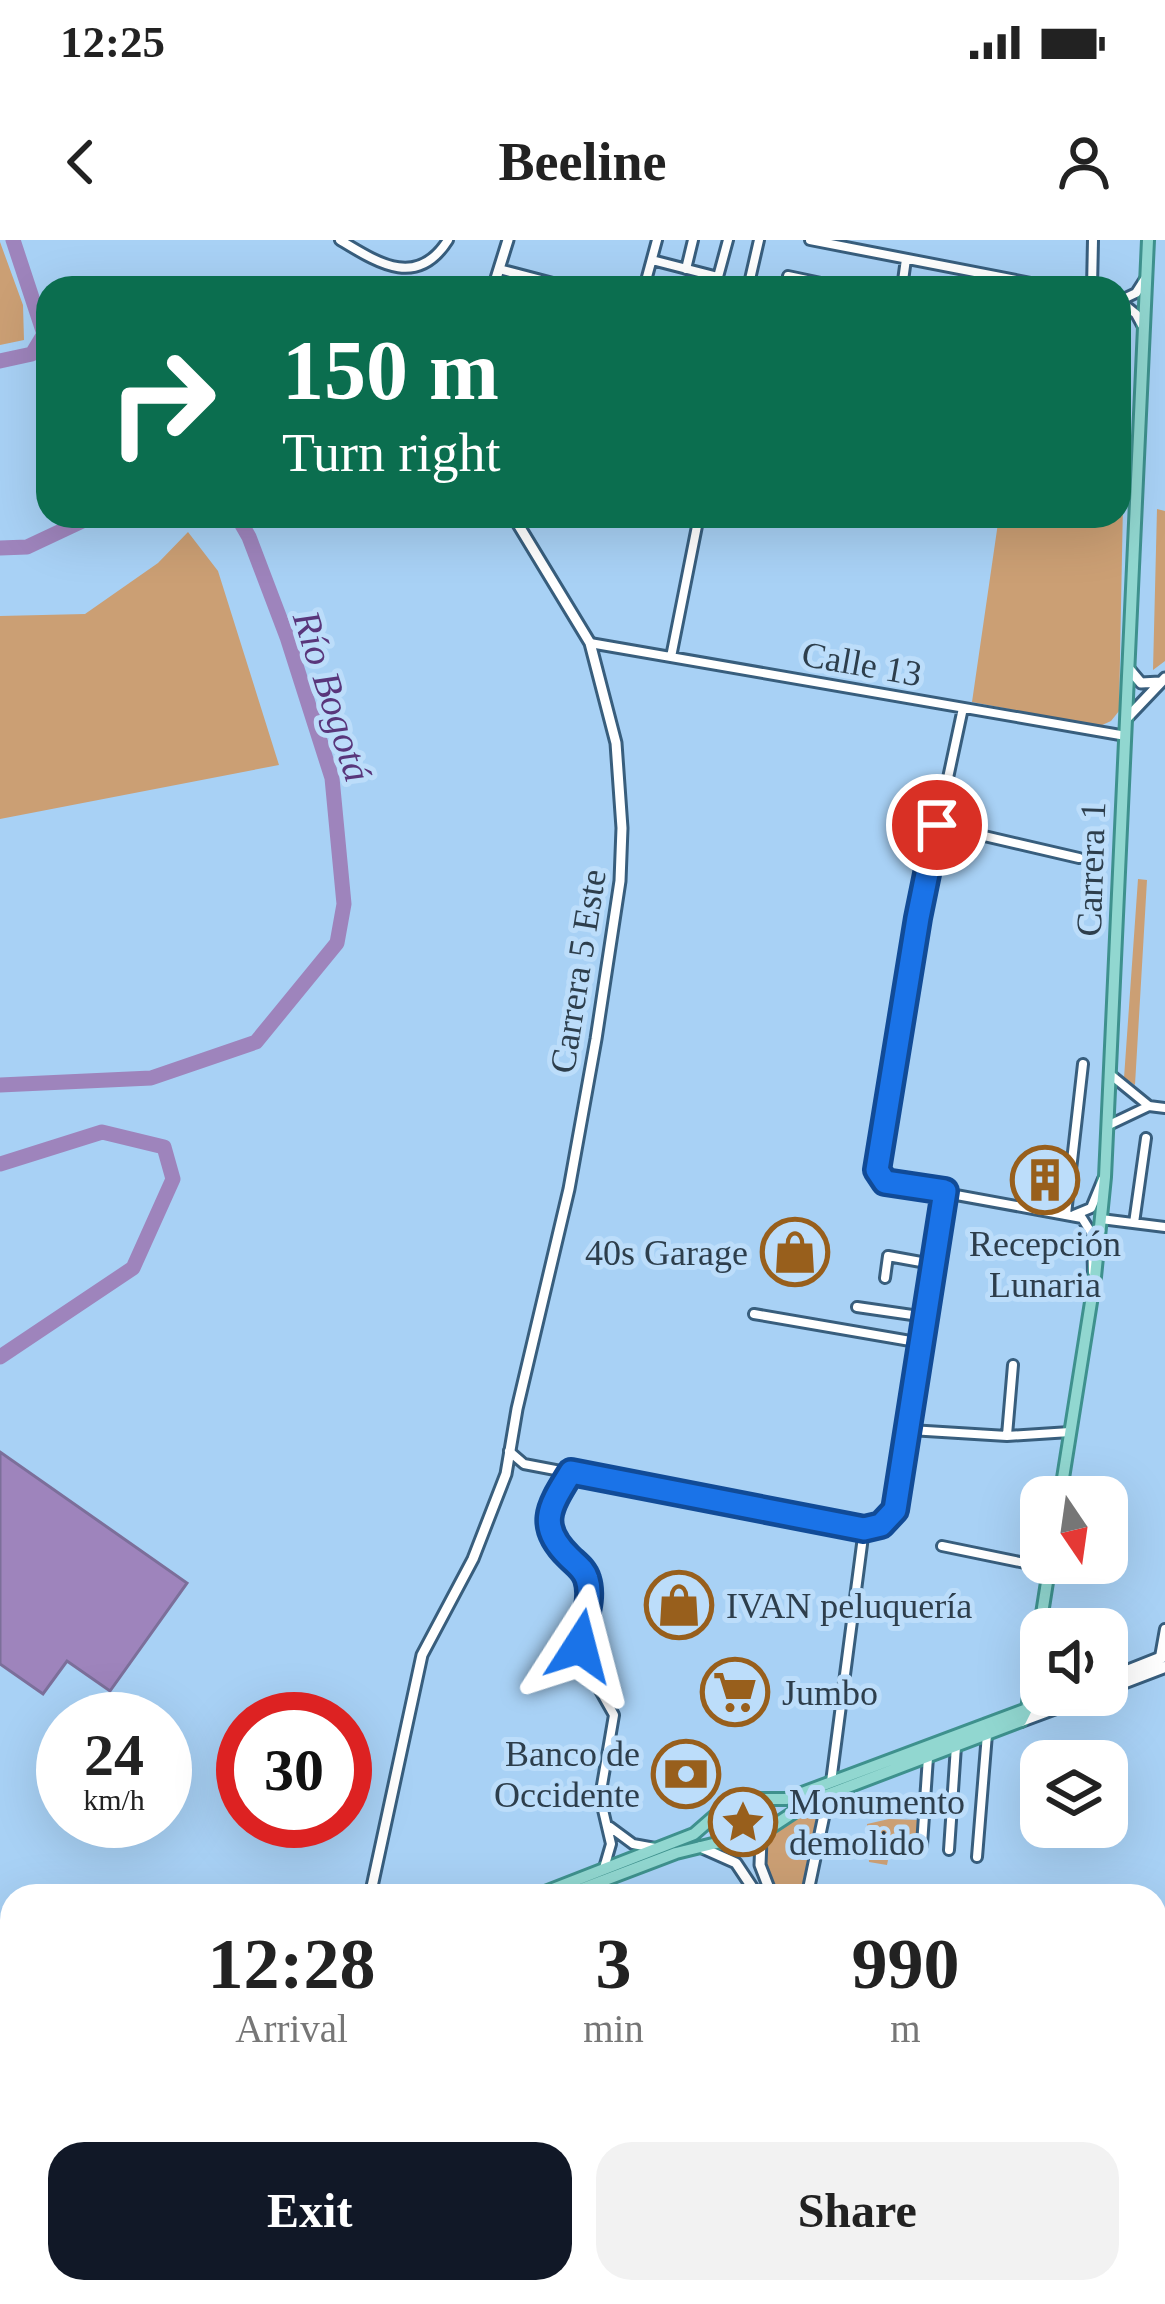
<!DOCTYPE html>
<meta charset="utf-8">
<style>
body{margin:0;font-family:Georgia,serif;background:#f2f2f2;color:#222;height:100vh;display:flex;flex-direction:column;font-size:45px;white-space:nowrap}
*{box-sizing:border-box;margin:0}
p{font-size:39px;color:#767676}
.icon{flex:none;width:66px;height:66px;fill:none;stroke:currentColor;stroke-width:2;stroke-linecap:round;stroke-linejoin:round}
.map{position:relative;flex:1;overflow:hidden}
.sheet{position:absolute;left:0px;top:1644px;width:1167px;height:420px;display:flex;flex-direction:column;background:#fff;border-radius:36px 36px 0 0;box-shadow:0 12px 48px #0002}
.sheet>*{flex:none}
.top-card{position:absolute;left:36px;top:36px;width:1095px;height:252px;border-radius:36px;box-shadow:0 12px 48px #0002;background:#0b6e4f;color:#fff;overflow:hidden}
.needle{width:78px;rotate:167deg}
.fabs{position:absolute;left:1020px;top:1236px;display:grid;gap:24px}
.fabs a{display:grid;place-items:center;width:108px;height:108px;border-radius:24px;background:#fff;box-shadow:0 12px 48px #0002;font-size:60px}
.speed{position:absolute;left:36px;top:1452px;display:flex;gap:24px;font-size:60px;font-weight:700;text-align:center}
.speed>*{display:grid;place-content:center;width:156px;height:156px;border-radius:50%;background:#fff;box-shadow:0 12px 48px #0002;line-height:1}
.speed small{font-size:30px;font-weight:400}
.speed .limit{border:18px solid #d22;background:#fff;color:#111}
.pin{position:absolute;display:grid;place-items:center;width:102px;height:102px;color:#fff;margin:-51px;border:6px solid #fff;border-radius:50%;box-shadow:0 3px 12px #0007}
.me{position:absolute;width:132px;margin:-66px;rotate:9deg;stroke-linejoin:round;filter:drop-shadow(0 0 9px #0008)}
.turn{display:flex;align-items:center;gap:42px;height:252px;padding:0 48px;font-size:54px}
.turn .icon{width:156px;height:156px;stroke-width:2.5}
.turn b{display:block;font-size:84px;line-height:102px}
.eta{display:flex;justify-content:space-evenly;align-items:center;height:204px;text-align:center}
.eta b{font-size:72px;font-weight:700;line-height:84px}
.button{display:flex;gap:24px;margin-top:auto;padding:24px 48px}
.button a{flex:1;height:138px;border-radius:36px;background:#111827;color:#fff;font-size:48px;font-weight:700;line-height:138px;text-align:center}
.button a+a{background:#f2f2f2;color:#222}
.status{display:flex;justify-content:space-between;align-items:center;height:84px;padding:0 60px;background:#fff;direction:ltr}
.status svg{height:33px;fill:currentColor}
header{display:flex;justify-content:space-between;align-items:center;height:156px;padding:0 48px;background:#fff;font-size:54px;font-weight:700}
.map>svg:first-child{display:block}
.green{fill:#cb9f74}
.water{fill:#9e84bc;stroke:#7c6f9a;stroke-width:3}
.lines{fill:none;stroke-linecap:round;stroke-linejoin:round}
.river{stroke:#9e84bc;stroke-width:15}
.minor-casing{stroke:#385e7d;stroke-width:14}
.tertiary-casing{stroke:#385e7d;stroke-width:15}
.secondary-casing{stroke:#385e7d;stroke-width:16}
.primary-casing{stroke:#3e918d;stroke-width:16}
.trunk-casing{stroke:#3e918d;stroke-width:18}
.minor{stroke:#fff;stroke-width:8}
.tertiary{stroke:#fff;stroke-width:9}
.secondary{stroke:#fff;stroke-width:10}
.primary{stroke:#91d7d0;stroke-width:10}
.trunk{stroke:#6ccac0;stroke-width:12}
.route-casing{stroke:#114b97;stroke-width:30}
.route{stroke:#1a73e8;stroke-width:21}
.labels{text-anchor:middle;stroke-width:10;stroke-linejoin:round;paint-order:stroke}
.street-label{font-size:36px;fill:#2d3e4c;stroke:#bcddfa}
.poi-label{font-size:36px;fill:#2d3e4c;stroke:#bcddfa;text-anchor:start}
.water-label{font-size:39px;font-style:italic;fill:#59367b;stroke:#bcddfa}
</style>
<div class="status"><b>12:25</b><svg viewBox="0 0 49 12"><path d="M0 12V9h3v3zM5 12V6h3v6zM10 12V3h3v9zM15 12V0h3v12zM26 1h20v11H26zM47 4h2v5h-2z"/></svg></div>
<header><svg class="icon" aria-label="back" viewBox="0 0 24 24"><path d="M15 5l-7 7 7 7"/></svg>Beeline<svg class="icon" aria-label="person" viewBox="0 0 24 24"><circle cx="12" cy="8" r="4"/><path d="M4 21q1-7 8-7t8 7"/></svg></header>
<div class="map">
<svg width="1165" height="2064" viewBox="0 0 1165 2064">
<rect width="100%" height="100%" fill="#a8d1f5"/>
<path class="green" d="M0 2 23 65 24 100 0 105Z
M1119 262 1123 263 1119 471 1111 481 1100 486 972 462 999 276H1119Z
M1157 269 1165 271V421L1153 430Z
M188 292 218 331 279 525 0 579V376L85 374 158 323Z
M1138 639 1147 640 1135 845 1124 838Z
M810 1568 817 1574 800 1656H779C748 1622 774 1583 810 1568Z
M889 1579 919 1580 917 1599 900 1598 899 1607 890 1610 887 1625 869 1622 867 1584Z"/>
<path class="water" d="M0 1212 187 1343 110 1451 67 1421 43 1454 0 1424Z"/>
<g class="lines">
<path class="river" d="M0 121 32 114 44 94 13 0
M0 308 27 307 93 276
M0 845 151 838 256 802 337 703 344 664 332 538 287 397 249 297 237 276
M0 924 102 892 164 907 173 939 133 1028 0 1117"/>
<g class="minor-casing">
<path id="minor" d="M340 0C378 23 417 49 448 0
M810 0 1057 48
M652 20 718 37
M499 29 572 48
M686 29 693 0
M788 36 845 48
M644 48 657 0
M715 48 728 0
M748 48 759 0
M902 48 906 19
M1092 48 1093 0
M1119 61 1136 53 1145 39
M1120 61 1136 74 1142 85
M590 403 1126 496
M671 417 699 276
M963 468 918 678 877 930 885 942 1082 978 1092 994 1093 1032
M937 585 1079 618
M1111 835 1149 866 1165 868
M1109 885 1149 866
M1066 974 1083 824
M1074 975 1091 968 1103 939
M1101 979 1165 987
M1134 983 1146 898
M885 1038 888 1016 932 1024
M857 1067 926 1077
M754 1074 922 1103
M910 1190 1007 1196 1070 1192
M1007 1195 1013 1125
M509 1211 524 1224 864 1289 881 1285 895 1270 945 951
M571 1232 551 1265 548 1283 556 1304 586 1336 589 1352 580 1415 614 1475 600 1557 611 1604 604 1628
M942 1306 1049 1328
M1160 1417 1165 1389
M831 1542 864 1289
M610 1587 633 1604 655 1608
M922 1605 928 1517
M949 1610 956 1506
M977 1617 987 1494
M1155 1848 1165 1850
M1155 1917 1165 1869
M1155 2011 1165 2012
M785 2052 792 2054
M174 2054 224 2064
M127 2064 129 2052
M249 2064 251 2052
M528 2064 531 2052"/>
</g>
<g class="tertiary-casing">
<path id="tertiary" d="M493 48 508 0
M1130 430 1141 443 1160 442
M1127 478 1165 438
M761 1599 760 1625 772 1656
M700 1607 736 1623 758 1656
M370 1656 422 1415 473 1319 506 1234 517 1169 569 949 596 799 620 641 622 588 616 503 590 403 513 276
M807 1656 828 1556
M1155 1772 1165 1769
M743 2064 748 2052"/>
</g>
<g class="secondary-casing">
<path id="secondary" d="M1107 1439 1165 1416
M1107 1449 1165 1427
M1027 1469 1064 1455
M1021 1481 1091 1455"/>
</g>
<g class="primary-casing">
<path id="primary" d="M1060 1257 1095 1037 1105 937 1148 0
M719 1574C711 1634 799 1601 755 1561
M767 1590 811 1561 1021 1481 1027 1469 1050 1323
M535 1656 694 1594 734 1559H786L1027 1469
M563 1656 676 1613 725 1601
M0 1872 12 1869"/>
</g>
<g class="trunk-casing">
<path id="trunk" d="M0 1850 10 1852
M0 1932 12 1891
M0 1943 12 2048
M0 2048 1 2064"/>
</g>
<use href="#minor" class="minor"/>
<use href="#tertiary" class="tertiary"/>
<use href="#secondary" class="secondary"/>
<use href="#primary" class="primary"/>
<use href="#trunk" class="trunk"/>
</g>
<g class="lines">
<g class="route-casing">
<path id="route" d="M580 1406C582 1385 594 1360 587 1339 584 1329 576 1324 569 1317 536 1285 550 1266 571 1232L864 1289 881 1285 895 1270 945 951 885 942 877 930 918 678 937 585"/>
</g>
<use href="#route" class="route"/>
</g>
<defs>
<g id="building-ring" transform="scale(3.45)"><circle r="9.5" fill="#bcddfa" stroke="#985f1c" stroke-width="1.5"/><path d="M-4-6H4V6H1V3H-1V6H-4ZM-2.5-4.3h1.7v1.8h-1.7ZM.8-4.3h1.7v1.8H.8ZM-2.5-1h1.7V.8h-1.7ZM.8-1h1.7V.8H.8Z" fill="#985f1c"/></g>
<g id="shop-ring" transform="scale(3.45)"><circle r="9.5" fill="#bcddfa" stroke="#985f1c" stroke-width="1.5"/><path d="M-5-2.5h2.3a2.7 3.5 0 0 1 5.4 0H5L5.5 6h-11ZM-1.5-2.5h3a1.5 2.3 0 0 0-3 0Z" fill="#985f1c"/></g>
<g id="supermarket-ring" transform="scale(3.45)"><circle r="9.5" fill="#bcddfa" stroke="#985f1c" stroke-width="1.5"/><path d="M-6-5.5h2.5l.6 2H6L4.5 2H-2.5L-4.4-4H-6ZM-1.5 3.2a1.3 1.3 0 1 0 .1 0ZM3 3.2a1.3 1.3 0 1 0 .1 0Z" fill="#985f1c"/></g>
<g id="bank-ring" transform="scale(3.45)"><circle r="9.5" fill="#bcddfa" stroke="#985f1c" stroke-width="1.5"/><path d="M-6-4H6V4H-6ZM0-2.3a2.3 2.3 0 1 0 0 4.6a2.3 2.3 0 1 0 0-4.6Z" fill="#985f1c"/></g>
<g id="sight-ring" transform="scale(3.45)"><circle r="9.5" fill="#bcddfa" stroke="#985f1c" stroke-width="1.5"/><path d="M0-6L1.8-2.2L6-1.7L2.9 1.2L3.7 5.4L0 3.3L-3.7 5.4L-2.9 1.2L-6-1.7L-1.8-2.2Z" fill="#985f1c"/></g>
</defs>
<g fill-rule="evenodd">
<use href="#building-ring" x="1045" y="940"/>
<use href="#shop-ring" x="795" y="1012"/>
<use href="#shop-ring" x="679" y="1365"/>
<use href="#supermarket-ring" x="735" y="1452"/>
<use href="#bank-ring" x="686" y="1534"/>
<use href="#sight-ring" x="743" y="1582"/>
</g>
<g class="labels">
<g class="street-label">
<text transform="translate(862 423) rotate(10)" y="13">Calle 13</text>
<text transform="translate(1090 629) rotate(-88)" y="13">Carrera 1</text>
<text transform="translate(577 731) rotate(-81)" y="13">Carrera 5 Este</text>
</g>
<g class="poi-label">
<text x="1045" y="1016" text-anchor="middle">Recepción<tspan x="1045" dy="41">Lunaria</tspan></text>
<text x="748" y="1025" text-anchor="end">40s Garage</text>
<text x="726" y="1378">IVAN peluquería</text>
<text x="782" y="1465">Jumbo</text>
<text x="640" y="1526" text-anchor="end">Banco de<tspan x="640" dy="41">Occidente</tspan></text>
<text x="789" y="1574">Monumento<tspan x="789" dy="41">demolido</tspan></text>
</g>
<g class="water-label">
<text transform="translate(333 456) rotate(72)" y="14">Río Bogotá</text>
</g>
</g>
</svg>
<div class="fabs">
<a><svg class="needle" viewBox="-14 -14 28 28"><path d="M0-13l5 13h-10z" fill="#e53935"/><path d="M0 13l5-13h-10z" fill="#767676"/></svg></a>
<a><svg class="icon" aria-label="sound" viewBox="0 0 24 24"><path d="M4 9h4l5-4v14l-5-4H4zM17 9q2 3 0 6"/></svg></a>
<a><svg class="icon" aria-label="layers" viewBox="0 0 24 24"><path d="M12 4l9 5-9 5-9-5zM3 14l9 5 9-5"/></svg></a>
</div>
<div class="speed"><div>24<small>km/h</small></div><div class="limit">30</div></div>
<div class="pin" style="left:937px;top:585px;background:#d93025"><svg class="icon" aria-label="arrive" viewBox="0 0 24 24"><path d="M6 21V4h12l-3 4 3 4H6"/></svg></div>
<svg class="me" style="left:580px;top:1406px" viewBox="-20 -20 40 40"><path d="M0-17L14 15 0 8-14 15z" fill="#1a73e8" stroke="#fff" stroke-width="4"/></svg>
<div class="top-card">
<div class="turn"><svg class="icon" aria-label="right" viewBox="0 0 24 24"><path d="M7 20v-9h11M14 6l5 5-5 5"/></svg><div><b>150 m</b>Turn right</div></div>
</div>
<section class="sheet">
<div class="eta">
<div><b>12:28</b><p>Arrival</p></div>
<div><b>3</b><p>min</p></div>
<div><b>990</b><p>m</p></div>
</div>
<div class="button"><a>Exit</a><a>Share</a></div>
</section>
</div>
